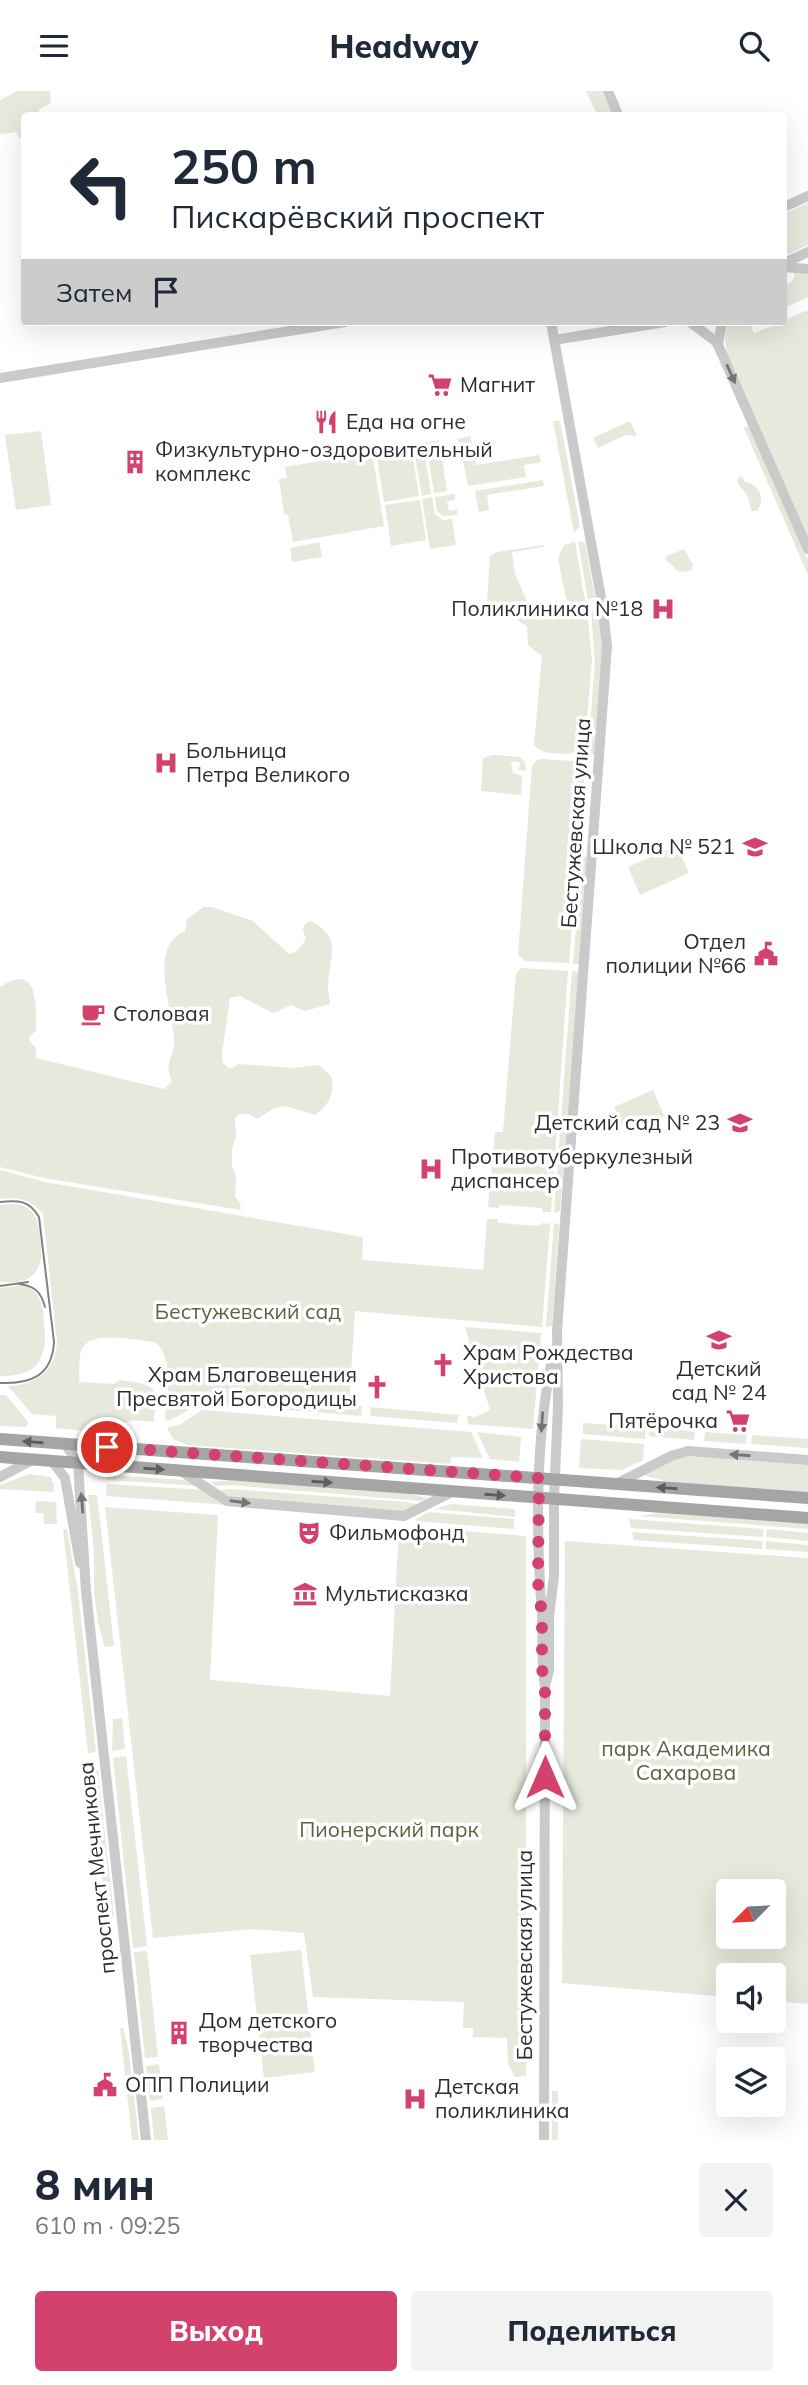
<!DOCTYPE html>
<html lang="ru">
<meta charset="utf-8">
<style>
body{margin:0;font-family:Mulish,sans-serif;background:#f2f2f3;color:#1f2937;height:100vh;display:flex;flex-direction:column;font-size:26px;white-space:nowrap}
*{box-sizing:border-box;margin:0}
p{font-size:23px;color:#747a83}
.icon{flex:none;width:38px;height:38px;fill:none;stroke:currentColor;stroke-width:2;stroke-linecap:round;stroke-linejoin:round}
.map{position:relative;height:2049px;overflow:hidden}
.drawer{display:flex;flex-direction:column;background:#fff;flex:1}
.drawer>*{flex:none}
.guide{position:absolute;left:21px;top:21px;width:766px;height:214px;border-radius:7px;box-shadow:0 7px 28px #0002;background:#fff;color:#1f2937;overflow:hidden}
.needle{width:46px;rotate:246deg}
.buttons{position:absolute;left:716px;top:1788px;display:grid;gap:14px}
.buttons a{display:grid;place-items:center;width:70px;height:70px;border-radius:7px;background:#fff;box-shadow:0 7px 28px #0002;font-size:35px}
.pin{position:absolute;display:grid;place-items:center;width:60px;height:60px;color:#fff;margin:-30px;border:4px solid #fff;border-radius:50%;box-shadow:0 2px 7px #0007}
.me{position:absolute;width:77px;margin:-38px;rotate:0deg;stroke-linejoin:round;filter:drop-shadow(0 0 5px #0008)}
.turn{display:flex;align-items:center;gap:24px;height:147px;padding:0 35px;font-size:32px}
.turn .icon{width:91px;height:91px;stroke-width:2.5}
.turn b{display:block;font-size:49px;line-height:60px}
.then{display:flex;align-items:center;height:66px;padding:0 35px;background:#0003;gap:14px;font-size:26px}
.round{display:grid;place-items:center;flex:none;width:74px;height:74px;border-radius:7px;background:#f2f2f3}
.headline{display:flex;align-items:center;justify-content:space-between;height:119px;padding:0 35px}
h1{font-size:42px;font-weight:800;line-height:52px}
.action{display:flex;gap:14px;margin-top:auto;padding:14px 35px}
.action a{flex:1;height:80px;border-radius:7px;background:#d2426d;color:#fff;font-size:28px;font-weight:800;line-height:80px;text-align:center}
.action a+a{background:#f2f2f3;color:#1f2937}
header{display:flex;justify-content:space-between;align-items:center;height:91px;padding:0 35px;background:#fff;font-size:32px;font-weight:800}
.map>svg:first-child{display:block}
.green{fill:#e6e9dc;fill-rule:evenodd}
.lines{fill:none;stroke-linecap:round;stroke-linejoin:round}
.minor{stroke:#cacaca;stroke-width:10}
.major{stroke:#a5a5a5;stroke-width:12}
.tram{stroke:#828282;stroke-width:2}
.oneway{fill:#747474}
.oneway2{fill:#5d5d5d}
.route{stroke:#d2426d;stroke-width:12;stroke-dasharray:0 21.6}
.labels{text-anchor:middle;stroke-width:7;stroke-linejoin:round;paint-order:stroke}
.poi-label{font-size:21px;fill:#2d2d2d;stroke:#fff;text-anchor:start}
.street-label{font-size:21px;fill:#2d2d2d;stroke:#fff}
.park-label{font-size:21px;fill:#59643f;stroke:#fff}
</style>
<header><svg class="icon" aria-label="menu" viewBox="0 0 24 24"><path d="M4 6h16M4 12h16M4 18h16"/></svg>Headway<svg class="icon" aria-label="search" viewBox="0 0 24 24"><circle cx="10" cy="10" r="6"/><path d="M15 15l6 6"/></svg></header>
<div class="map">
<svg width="808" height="2049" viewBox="0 0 808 2049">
<rect width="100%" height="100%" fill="#fff"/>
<path class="green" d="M18 0H50L51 12 39 18 40 24H24V46L18 47 17 41 0 43V9Z
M586 0H602L613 24H597Z
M808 112V154L784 165V123Z
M795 182 808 183V206L784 217V196L793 189Z
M808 219V445L727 264 725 246 728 231H749L754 242 784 231V229Z
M553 330H560L580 435 574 442Z
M630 330 637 345 626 344 598 357 593 347Z
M749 335 808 469V484L744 337Z
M41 340 51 414 16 419 5 344Z
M470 345 476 374 539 364 541 371 524 374 526 386 468 395 463 370 467 369 466 362 460 360 458 348Z
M439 349 447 400 434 402 426 351Z
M423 352 431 403 422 405 413 354Z
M411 355 419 405 384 411 376 361Z
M372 361 384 435 293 451 288 424 284 422 279 388 287 387 285 376Z
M742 385 745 391C759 393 766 408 757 420H752C749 415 750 411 748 406 744 398 738 396 737 388Z
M543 389 544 395 487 404 489 419 479 421 475 400Z
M455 403V409L447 410 449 420 457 419V424L443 425 437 420 435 406Z
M432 406 435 423 443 429 452 428 456 454 430 458 422 408Z
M420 409 426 449 391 455 385 414Z
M578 450 585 452 595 506 588 509Z
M319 451 322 466 292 471 290 457Z
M575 451 585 510 573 513 566 508 558 468 564 454Z
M544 454V456L512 461 515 483 535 529 587 520 592 569 584 662C569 662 543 666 534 654L542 565 528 554 527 535 487 511 490 465 497 461Z
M684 458 693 474 691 480 679 481 666 469 667 465Z
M591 519 599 525 603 556 595 664 588 663 595 570Z
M493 664 520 666 525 671 526 680 519 679 520 671H511L513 682 522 685 521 704 481 700 483 667Z
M543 668 585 671 569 872 526 870 518 864 532 674 537 669Z
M677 755 689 782 640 804 628 776Z
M582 765 587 766 580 873H573Z
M204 816H212L253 830 289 863C298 862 301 855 306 848L303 839 305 833 310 830C344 847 329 865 328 895 328 901 329 907 330 913L305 920 291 914 273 922 240 905 230 907 222 962 223 972 230 978 239 973 293 977 319 974 332 986C334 1004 329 1014 315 1024L286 1015 274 1017 257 1028 248 1023H238L235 1028 236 1045 232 1058V1075L236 1085 235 1105 240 1112 241 1119 44 1087 0 1076V896C39 870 36 915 36 939L29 946 30 951 36 957V967L164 998 172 990C164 971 172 971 174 954 176 924 145 856 185 840L187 828Z
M521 877 568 880 551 1121H542V1117L500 1114 498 1117 488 1116 495 1041H503L516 883Z
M572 880 579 881 560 1120 554 1122Z
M653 999 664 1025 625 1042 614 1016Z
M0 1079 45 1091 363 1146 362 1169 483 1179 487 1128H497L498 1132 540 1135 542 1132 550 1133 542 1236 355 1220 349 1314 362 1315 361 1325 205 1312C190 1315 180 1327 165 1330 166 1307 176 1268 155 1251 137 1250 91 1238 82 1258 78 1267 80 1281 79 1291L114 1293 120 1289C157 1294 157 1293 154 1331L133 1329 100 1341 56 1337V1325L32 1323 8 1295C37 1294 55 1280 57 1251L43 1123C30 1108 19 1106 0 1108Z
M17 1113C38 1117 39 1135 41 1153 44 1183 29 1194 0 1191V1114Z
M554 1132 559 1134 552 1235 546 1236Z
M18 1195 29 1196C42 1206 43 1216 44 1231 48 1267 39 1285 0 1285V1197Z
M465 1236 541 1242 533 1338 468 1333 467 1325 475 1326 490 1319Z
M0 1304H6L28 1331 26 1336 0 1335Z
M370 1316 459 1324 457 1332 371 1325Z
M202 1319 471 1341 483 1367 452 1366 450 1373 187 1354 173 1348 167 1337 181 1333Z
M583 1332 645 1336V1348L583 1343Z
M650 1337 695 1340 694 1349 649 1345Z
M477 1341 521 1346 519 1371 490 1368Z
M705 1341 747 1344 746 1353 704 1350Z
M752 1344 808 1348V1357L751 1353Z
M581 1348 644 1353 643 1369 622 1379 579 1377Z
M686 1365 808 1374V1402L672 1392 646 1385V1382L666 1372Z
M29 1383 50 1386 54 1393 53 1401 0 1398V1394Z
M107 1384 184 1389 200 1395 107 1389Z
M232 1389 407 1402 427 1407 421 1410 230 1394 215 1395 211 1391Z
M107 1393 205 1399 228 1414 106 1405Z
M231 1398 406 1411 416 1413 402 1422 229 1405 220 1399Z
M88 1404H97L114 1555 105 1556 98 1532 94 1501V1461Z
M36 1410 56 1411 57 1433H44L43 1422H35Z
M451 1413 515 1418V1426L435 1418Z
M105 1416 218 1424 210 1589 390 1605 399 1435 526 1445V1985L515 1986 508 1973 507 1947 473 1946V1937H463L464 1911 313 1906 304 1842 252 1838 153 1847Z
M429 1421 514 1428V1438L416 1430V1428Z
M659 1422 808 1433V1438L639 1425Z
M629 1428 763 1438V1446L631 1437Z
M63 1438H67L78 1501 96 1661 88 1662Z
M767 1438 808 1442V1450L766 1446Z
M632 1441 763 1450 762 1458 634 1449Z
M565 1450 808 1467V1913L774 1910V1885H728V1906L562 1892ZM728 1801H774V1846H728Z
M766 1450 808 1454V1461L765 1458Z
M122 1627 125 1658 112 1660 113 1628Z
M126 1665 147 1855 133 1857 113 1667Z
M90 1678 98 1679 114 1825 111 1828H107Z
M301 1859 315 1981 264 1987 250 1864Z
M147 1860 158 1966 145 1967 134 1861Z
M120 1937H123L129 1961 139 2049H132Z
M159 1973 163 2008 150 2010 146 1975Z
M552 2000H558V2049H552Z
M164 2015 168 2049H154L151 2017Z"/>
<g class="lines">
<path class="minor" d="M608 0 618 24
M784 116 808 105
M784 172 808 161
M784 176 808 178
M690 231 714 249 718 254 808 458
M554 249 665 231
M718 254 722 231
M0 287 345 231
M65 1353 78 1372 86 1500 146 2049
M52 1370 65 1387 80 1472
M184 1382 227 1410 404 1425 452 1401
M0 1386 32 1369
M618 1392 671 1365 688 1360 808 1369
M545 1595 549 1579V1526L554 1485V1408L558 1315 557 1240 607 555 602 512 551 231
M544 2049 545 1595C541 1572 543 1549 542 1525 536 1440 535 1352 552 1268"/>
<path class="major" d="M0 1348 808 1407
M0 1366 808 1427"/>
<path class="tram" d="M0 1111C18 1109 29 1109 39 1126L54 1251C52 1285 31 1293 0 1292
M19 1193C35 1195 41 1201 45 1216
M0 1195 28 1191"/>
</g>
<defs><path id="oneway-solid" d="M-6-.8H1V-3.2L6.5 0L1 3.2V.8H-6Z" transform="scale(1.75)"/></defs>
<g class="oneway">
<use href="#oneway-solid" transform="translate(731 283) rotate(66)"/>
<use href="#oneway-solid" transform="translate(542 1331) rotate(94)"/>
<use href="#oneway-solid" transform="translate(740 1364) rotate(-176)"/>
<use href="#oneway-solid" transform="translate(240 1411) rotate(8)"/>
<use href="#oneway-solid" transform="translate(82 1412) rotate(-95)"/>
</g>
<g class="oneway2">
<use href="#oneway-solid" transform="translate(33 1351) rotate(-176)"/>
<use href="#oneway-solid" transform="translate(154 1378) rotate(4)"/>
<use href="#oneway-solid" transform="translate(322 1391) rotate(4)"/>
<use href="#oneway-solid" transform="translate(667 1397) rotate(-176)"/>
<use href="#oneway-solid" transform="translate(495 1404) rotate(4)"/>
</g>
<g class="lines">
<path class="route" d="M107 1356 539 1387 538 1492 542 1525V1578L545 1595V1686"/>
</g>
<defs>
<g id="supermarket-bare" transform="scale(1.89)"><path d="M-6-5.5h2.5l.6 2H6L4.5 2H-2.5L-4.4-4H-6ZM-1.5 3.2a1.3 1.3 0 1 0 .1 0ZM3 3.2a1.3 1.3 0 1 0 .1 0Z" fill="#d2426d" stroke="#fff" stroke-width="2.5" paint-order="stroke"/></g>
<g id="restaurant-bare" transform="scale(1.89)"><path d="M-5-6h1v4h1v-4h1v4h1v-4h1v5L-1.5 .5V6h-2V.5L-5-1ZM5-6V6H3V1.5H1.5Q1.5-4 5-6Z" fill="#d2426d" stroke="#fff" stroke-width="2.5" paint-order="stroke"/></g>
<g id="building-bare" transform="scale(1.89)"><path d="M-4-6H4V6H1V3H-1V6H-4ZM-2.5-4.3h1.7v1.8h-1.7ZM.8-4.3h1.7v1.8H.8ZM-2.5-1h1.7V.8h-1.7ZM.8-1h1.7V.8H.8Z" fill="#d2426d" stroke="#fff" stroke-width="2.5" paint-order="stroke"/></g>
<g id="hospital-bare" transform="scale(1.89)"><path d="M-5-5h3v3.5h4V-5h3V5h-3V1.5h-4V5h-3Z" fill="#d2426d" stroke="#fff" stroke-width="2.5" paint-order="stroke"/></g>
<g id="school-bare" transform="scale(1.89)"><path d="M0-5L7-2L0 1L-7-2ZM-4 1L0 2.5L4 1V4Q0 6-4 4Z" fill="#d2426d" stroke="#fff" stroke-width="2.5" paint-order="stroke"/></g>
<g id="civic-bare" transform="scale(1.89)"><path d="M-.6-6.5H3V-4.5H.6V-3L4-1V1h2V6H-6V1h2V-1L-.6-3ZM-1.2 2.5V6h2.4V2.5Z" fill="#d2426d" stroke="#fff" stroke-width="2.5" paint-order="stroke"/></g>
<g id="cafe-bare" transform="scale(1.89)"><path d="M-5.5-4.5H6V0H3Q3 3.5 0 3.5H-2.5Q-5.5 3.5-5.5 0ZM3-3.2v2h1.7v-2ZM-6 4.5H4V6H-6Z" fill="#d2426d" stroke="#fff" stroke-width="2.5" paint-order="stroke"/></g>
<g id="church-bare" transform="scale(1.89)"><path d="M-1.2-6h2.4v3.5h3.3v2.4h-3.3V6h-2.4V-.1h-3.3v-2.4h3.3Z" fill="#d2426d" stroke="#fff" stroke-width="2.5" paint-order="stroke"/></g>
<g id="theatre-bare" transform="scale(1.89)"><path d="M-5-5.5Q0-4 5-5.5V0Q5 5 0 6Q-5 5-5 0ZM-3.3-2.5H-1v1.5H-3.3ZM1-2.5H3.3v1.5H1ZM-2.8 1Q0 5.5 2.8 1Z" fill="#d2426d" stroke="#fff" stroke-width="2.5" paint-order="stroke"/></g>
<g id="museum-bare" transform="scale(1.89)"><path d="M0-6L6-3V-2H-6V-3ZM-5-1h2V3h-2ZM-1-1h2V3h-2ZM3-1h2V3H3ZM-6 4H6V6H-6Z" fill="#d2426d" stroke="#fff" stroke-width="2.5" paint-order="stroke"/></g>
</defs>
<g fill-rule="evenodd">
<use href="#supermarket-bare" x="440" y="294"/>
<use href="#restaurant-bare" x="326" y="331"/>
<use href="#building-bare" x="135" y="371"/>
<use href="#hospital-bare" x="663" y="518"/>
<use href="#hospital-bare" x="166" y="672"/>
<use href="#school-bare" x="755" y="756"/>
<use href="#civic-bare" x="766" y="863"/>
<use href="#cafe-bare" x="93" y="923"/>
<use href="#school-bare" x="740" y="1032"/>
<use href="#hospital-bare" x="431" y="1078"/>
<use href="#school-bare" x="719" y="1249"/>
<use href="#church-bare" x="443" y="1274"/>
<use href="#church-bare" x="377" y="1296"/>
<use href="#supermarket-bare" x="738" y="1330"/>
<use href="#theatre-bare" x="309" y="1442"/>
<use href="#museum-bare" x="305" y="1503"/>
<use href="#building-bare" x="179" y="1942"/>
<use href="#civic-bare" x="105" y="1994"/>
<use href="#hospital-bare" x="415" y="2008"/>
</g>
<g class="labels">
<g class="poi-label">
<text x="460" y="301">Магнит</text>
<text x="346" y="338">Еда на огне</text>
<text x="155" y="366">Физкультурно-оздоровительный<tspan x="155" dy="24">комплекс</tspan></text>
<text x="643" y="525" text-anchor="end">Поликлиника №18</text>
<text x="186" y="667">Больница<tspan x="186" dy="24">Петра Великого</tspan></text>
<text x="735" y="763" text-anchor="end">Школа № 521</text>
<text x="746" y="858" text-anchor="end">Отдел<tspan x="746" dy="24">полиции №66</tspan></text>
<text x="113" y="930">Столовая</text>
<text x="720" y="1039" text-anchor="end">Детский сад № 23</text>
<text x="451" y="1073">Противотуберкулезный<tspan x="451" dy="24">диспансер</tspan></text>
<text x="463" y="1269">Храм Рождества<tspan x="463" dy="24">Христова</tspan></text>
<text x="719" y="1285" text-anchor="middle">Детский<tspan x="719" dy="24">сад № 24</tspan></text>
<text x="357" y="1291" text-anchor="end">Храм Благовещения<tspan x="357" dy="24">Пресвятой Богородицы</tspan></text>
<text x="718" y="1337" text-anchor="end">Пятёрочка</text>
<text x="329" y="1449">Фильмофонд</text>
<text x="325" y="1510">Мультисказка</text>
<text x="199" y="1937">Дом детского<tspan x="199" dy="24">творчества</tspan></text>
<text x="125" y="2001">ОПП Полиции</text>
<text x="435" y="2003">Детская<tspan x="435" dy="24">поликлиника</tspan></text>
</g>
<g class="street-label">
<text transform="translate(576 732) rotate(-86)" y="7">Бестужевская улица</text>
<text transform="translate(97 1777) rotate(-96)" y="7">проспект Мечникова</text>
<text transform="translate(525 1864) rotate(-90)" y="7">Бестужевская улица</text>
</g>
<g class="park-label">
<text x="248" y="1228">Бестужевский сад</text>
<text x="686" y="1665">парк Академика<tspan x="686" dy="24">Сахарова</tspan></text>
<text x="389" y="1746">Пионерский парк</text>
</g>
</g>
</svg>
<div class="buttons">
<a><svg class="needle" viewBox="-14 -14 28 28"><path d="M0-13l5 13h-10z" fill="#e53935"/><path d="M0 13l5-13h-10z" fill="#747a83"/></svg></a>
<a><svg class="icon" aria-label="sound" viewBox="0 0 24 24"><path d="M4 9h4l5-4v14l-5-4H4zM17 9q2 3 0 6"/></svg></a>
<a><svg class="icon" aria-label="layers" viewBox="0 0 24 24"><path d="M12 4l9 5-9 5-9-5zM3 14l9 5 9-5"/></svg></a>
</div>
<div class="pin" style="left:107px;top:1356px;background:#d93025"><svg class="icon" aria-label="arrive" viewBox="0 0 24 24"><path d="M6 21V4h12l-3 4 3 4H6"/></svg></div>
<svg class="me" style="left:545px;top:1686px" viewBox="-20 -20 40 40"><path d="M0-17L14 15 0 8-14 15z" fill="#d2426d" stroke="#fff" stroke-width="4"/></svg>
<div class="guide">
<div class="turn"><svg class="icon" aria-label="left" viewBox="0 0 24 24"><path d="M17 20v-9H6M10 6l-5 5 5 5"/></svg><div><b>250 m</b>Пискарёвский проспект</div></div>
<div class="then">Затем<svg class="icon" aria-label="arrive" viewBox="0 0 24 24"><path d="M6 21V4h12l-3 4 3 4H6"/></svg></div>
</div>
</div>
<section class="drawer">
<div class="headline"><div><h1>8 мин</h1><p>610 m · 09:25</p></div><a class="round"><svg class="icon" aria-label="close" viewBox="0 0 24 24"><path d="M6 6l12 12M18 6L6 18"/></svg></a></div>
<div class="action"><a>Выход</a><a>Поделиться</a></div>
</section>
